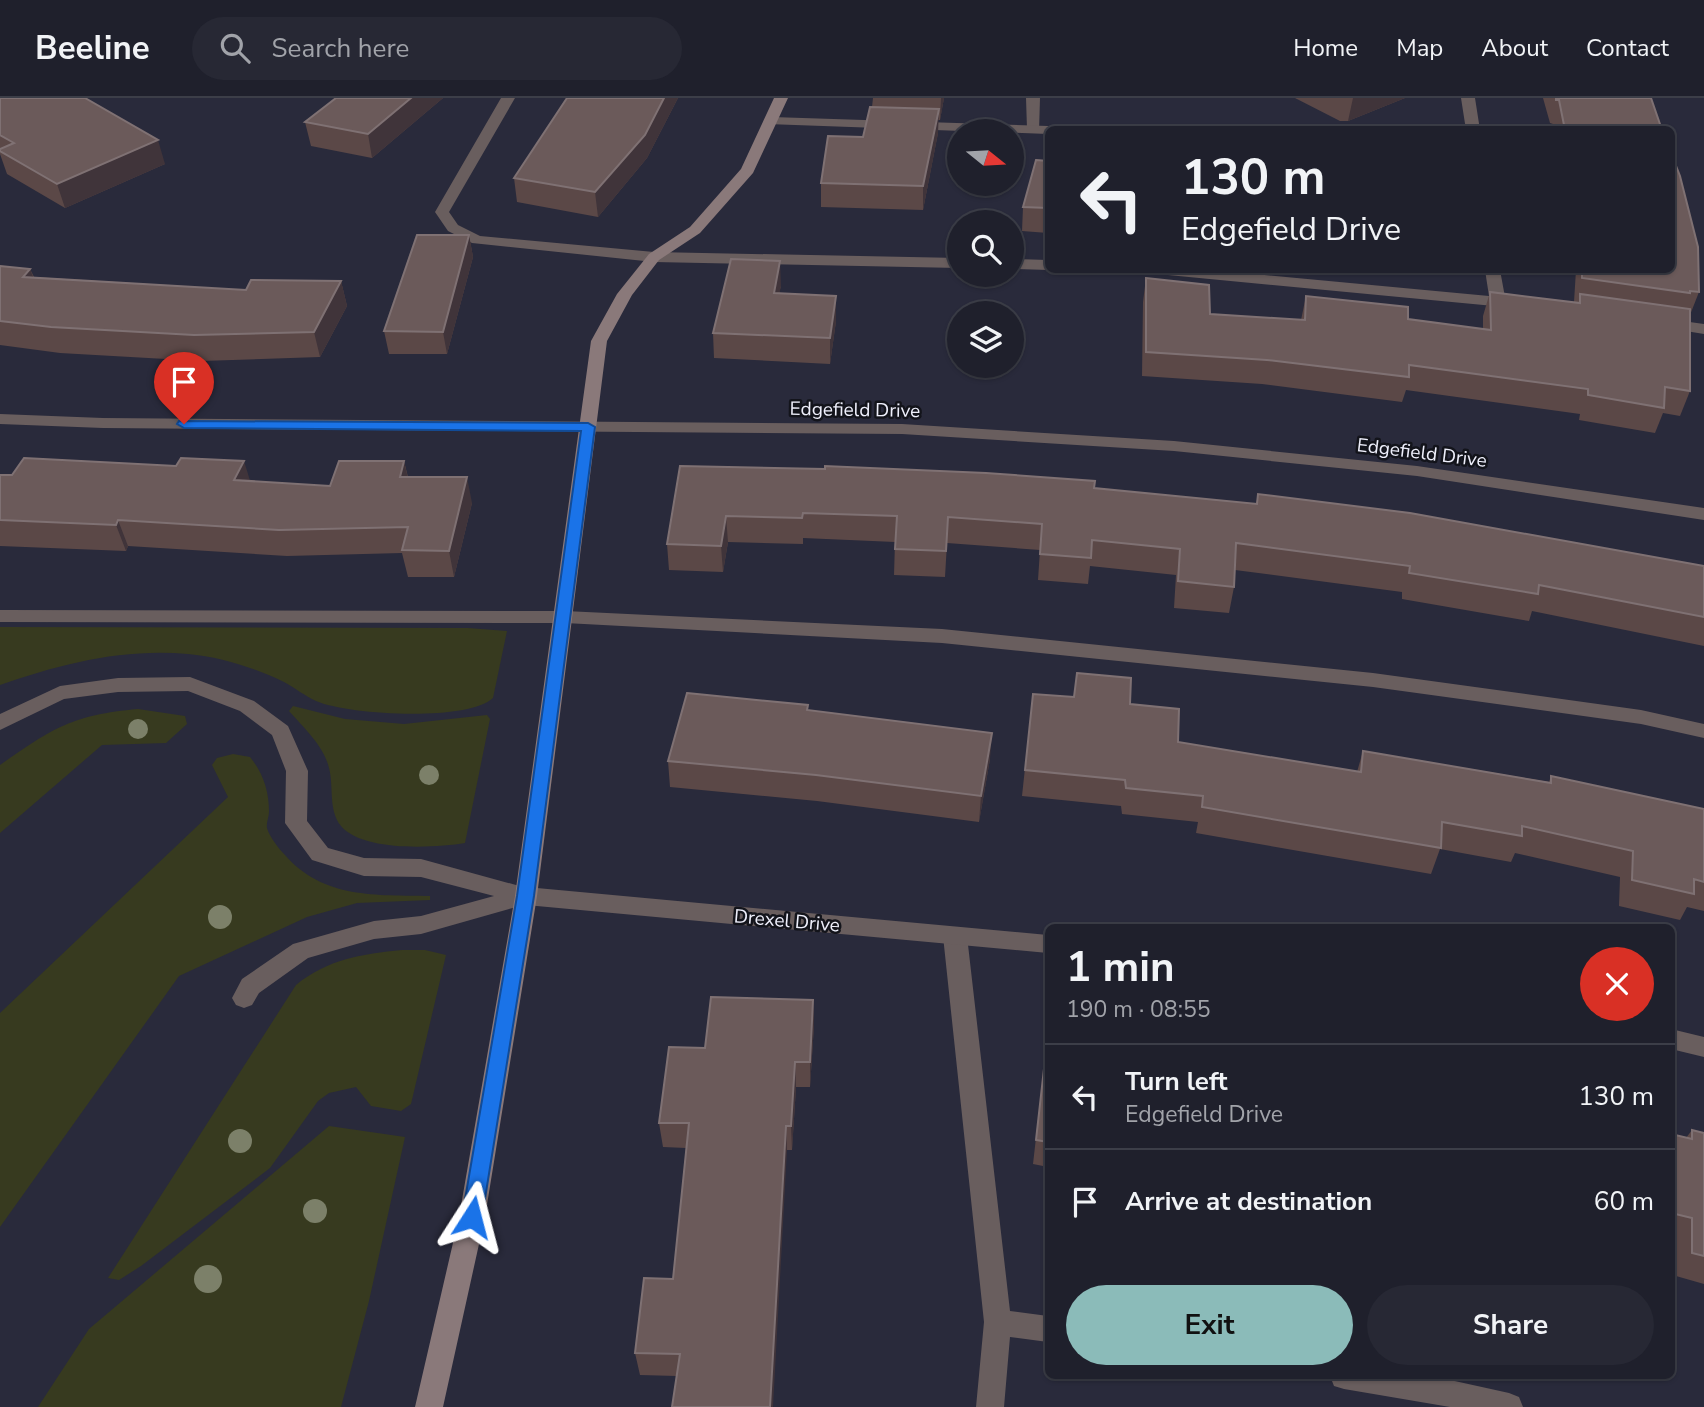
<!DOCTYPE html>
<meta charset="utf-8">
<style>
body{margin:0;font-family:"Nunito Sans",sans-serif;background:#272834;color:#f1f3f6;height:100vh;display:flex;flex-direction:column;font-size:26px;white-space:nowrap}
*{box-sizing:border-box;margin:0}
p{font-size:23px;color:#a1a3a9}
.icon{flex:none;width:38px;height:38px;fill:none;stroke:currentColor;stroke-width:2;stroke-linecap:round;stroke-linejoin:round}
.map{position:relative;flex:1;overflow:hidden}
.sheet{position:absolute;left:1045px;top:826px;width:630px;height:455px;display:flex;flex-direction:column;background:#1f202c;border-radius:10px;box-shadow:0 2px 5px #0004,0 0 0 2px #3c3e48}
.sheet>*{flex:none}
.banner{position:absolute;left:1045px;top:28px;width:630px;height:147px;border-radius:10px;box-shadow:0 2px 5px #0004,0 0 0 2px #3c3e48;background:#1f202c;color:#f1f3f6;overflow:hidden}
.needle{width:46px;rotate:108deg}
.controls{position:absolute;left:947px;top:21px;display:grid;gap:14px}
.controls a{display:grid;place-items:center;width:77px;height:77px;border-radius:50%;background:#1f202c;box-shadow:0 2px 5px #0004,0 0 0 2px #3c3e48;font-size:35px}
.pin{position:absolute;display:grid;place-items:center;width:60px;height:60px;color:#fff;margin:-72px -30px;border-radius:50% 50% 50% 0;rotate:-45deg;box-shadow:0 0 7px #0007}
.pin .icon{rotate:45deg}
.me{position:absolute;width:77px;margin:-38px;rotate:9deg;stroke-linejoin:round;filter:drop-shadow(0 0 5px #0008)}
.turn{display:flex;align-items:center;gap:24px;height:147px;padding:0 21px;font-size:32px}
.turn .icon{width:91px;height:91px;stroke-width:2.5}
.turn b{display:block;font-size:49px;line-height:60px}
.round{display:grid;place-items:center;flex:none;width:74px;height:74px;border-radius:37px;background:#272834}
.summary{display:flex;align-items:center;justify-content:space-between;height:119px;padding:0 21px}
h1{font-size:42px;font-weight:700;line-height:52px}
.action{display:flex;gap:14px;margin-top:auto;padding:14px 21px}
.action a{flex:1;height:80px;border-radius:42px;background:#8bbbb9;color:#111;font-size:28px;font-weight:700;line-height:80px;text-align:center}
.action a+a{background:#272834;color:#f1f3f6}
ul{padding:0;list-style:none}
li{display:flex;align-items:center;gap:21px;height:105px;padding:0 21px;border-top:2px solid #3c3e48}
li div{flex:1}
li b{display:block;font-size:26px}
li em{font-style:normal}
header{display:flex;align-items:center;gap:42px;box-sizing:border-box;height:98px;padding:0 35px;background:#1f202c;border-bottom:2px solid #3c3e48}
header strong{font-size:33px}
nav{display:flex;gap:38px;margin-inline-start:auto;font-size:24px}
.search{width:490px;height:63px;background:#272834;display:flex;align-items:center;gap:18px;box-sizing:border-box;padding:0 24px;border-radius:38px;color:#a1a3a9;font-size:26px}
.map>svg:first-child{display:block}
.green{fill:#373a1f}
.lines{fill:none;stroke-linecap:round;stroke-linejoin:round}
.lane{fill:#695e5e;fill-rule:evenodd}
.street{fill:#695e5e;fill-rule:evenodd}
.secondary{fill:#8a797a;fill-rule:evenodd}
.tree{fill:#7c8069}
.wall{fill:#5b4847}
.shaded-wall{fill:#40343a}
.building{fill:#6b5a5a;stroke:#7f7173;stroke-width:2}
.route{fill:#1a73e8;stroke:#114b97;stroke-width:2}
.labels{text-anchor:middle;stroke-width:5;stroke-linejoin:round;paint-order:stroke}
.street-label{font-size:19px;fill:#eeeffb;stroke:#13141b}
</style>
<header>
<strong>Beeline</strong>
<div class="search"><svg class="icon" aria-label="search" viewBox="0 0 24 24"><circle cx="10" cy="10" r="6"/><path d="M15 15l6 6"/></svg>Search here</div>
<nav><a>Home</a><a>Map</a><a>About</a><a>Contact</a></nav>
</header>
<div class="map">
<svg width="1704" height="1309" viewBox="0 0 1704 1309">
<rect width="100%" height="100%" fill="#292a3b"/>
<path class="green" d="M0 529 468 530 507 533 493 600C467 624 348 617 316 603 305 598 295 590 284 584 255 570 221 559 188 556 123 550 60 566 0 587Z
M293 608 345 621 404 626 487 617 490 621 465 745C434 750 363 754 341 728 328 712 334 689 329 670 324 648 304 630 289 613Z
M138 611 185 618 187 626 166 645 102 647 0 735V667C53 630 72 617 138 611Z
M233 656 250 659C263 675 269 693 269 714 269 719 266 725 267 730 269 738 279 751 285 757 323 801 377 797 430 798V802L357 805 307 819 179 878 0 1129V915L228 699 212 667 217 660Z
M402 852H425L446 857 411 1006 401 1013 371 1008 356 989 329 995 318 1003 270 1070 141 1168 119 1182 108 1180 296 887C328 861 362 856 402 852Z
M329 1028 405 1039 369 1203 341 1309H38L89 1231Z"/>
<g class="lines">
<path class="lane" d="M501 0H515L449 114 458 127 480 138 654 154 959 160V170L654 164 472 145 448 133 435 114Z
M1026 0H1040L1039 34 1027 31Z
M1461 0H1475L1480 32H1466Z
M1012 161 1048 162 1049 172 1012 171Z
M1160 172H1212L1489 198 1485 172H1500L1505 199 1521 202 1523 205 1515 210 1168 177Z
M1661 220 1704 226V236L1655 228 1653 225Z
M0 512 565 513 942 531 1373 575 1641 612 1704 626V640L1641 626 1373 589 942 545 565 525 0 524Z
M190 579 254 603 288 628 308 673 307 723 328 750 364 760 421 761 534 792 537 798 534 804 421 836 374 841 308 860 259 895 252 907 244 910 236 907 232 900 242 881 293 846 374 823 421 818 494 798 421 779 364 778 312 762 285 725 286 673 272 637 240 613 188 593 118 594 64 601 0 632V616L60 588 118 580Z
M955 829 963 832 967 838 1010 1213 1048 1218V1244L1010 1239 1004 1309H976L984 1224 943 838 947 832Z
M1330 1278H1432L1509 1295 1519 1299 1523 1309H1450L1344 1291 1334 1288Z"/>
<path class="street" d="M772 19 1048 28 1055 32H1048V36L767 26V20Z
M0 316 103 320 902 326 1174 343 1417 368 1704 410V422L1417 378 1174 353 902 336 103 330 0 326Z
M526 789 1048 837V855L526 807 518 804 515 798 518 792Z
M1671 931 1704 939V959L1671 951Z"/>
<path class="secondary" d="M774 0H788L753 75 700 135 659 162 632 197 607 243 537 798 485 1119 443 1309H415L459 1119 515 798 591 243 617 196 649 156 690 129 741 71Z"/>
</g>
<g class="tree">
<circle cx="138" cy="631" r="10"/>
<circle cx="429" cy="677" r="10"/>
<circle cx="220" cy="819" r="12"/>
<circle cx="240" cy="1043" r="12"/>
<circle cx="315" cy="1113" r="12"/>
<circle cx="208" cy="1181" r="14"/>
</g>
<path class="wall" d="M0 0 165 66 65 110 7 76 0 56Z
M336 0H443L372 60 311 48 305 24Z
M567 0H678L647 60 598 119 517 104 514 80Z
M873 0H944L940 22H938V35L923 112 821 109V85L863 39 872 9Z
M1295 0H1405L1348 23H1340Z
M1543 0H1651L1662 32H1554L1553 26 1550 25Z
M1048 63V135L1022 133 1023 109Z
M469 137 473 159 447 256H389L384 233Z
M0 168 30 171 34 179 246 192 341 183 347 208 320 259 201 263 60 255 0 247Z
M1576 172H1671L1699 194 1690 217V293L1680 318 1663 315 1655 335 1579 322 1580 316 1406 292 1402 304 1262 286 1142 278 1143 204 1146 180 1210 216 1301 222 1306 198 1408 221 1483 231V218L1490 194 1574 204Z
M781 188 779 195 836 223 830 266 714 260 713 235Z
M404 363 408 379 472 405 454 479H408L402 455 287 458 128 448 126 453 0 448V377L250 383 330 388Z
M680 368 1094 390 1256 406 1258 396 1704 468V548L1532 513 1529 523 1402 501V494L1235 472 1234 489 1229 515 1174 510 1176 477 1090 468 1088 486 1038 482 1040 452 947 445 945 479 894 477 895 444 803 440V446L728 444 723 474 669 472 667 446Z
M1033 596 1130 606 1178 644 1357 674 1363 653 1549 684 1551 678 1704 711V813L1687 809 1680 822 1619 808 1620 779 1515 755 1511 764 1440 751 1431 776 1196 735 1198 724 1122 716 1121 708 1022 698Z
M808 612 990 661 979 724 817 703 670 689 668 663Z
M813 902 814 927 810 989H796L792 1052H787L677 1278 640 1277 635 1255 673 1181 686 1050 663 1049 659 1025 705 950Z
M1048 934V1069L1033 1066Z
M1692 1032 1704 1035V1186L1676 1178V1144L1671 1143V1036L1686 1040Z"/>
<path class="shaded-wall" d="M411 0H443L372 60 368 36Z
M664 0H678L647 60 598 119 595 94Z
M941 0H944L940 22Z
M1353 0H1405L1348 23Z
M939 11 938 35 923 112V88Z
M158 42 165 66 65 110 57 86Z
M469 137 473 159 447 256 443 234Z
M780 163 781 188 774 220V195Z
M30 171 40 196 23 179Z
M341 183 347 208 320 259 314 234Z
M836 198V223L830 266V240Z
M244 363 252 389 234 382Z
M404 363 410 389 400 379Z
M467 379 472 405 454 479 449 453Z
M726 418 728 444 723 474 721 448Z
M118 422 128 448 126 453 116 427Z
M992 635 990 661 979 724 981 698Z
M813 902 814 927 810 989V964Z
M795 964 796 989 792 1052 791 1028Z
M786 1028 787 1052 773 1309H770Z"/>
<path class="building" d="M0 0H85L158 42 57 86 0 53V51L14 45 0 37Z
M336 0H411L368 36 305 24Z
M567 0H664L645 37 595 94 514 80Z
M1556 0H1651L1662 32H1565L1559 2H1556Z
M870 9 939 11 923 88 821 85 828 38 863 39Z
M1671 55 1680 78 1698 149 1699 194 1690 193V195L1582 180V172H1671Z
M1036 62 1048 63V110L1023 109Z
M417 137H469L443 234 384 233Z
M731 161 780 163 774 195 836 198 830 240 713 235Z
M0 168 30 171 23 179 246 192 251 182 341 183 314 234 194 237 51 229 0 223Z
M1146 180 1209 187 1210 216 1305 222 1306 198 1408 209V221L1491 232 1490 194 1580 205V196L1690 211V293L1665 289 1664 310 1588 297V291L1409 267V279L1267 262 1146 254Z
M24 360 176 368 181 360 244 363 234 382 330 388 339 363H404L400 379H467L449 453 402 452 408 429 279 432 118 422 116 427 0 422V377H12Z
M680 368 825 371V368L986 375 1095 383 1094 390 1257 406 1258 396 1410 415 1704 468V519L1539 487 1538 496 1409 475 1410 468 1236 445 1234 489 1178 483 1180 451 1092 442 1091 460 1040 456 1042 426 948 419 946 453 895 451 897 418 803 415 802 420 726 418 721 448 667 446Z
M1077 575 1131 580 1130 606 1179 611 1178 644 1361 674 1363 653 1551 685V678L1704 711V784L1694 781V796L1632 782 1633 753 1522 728V738L1442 724 1441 750 1202 709 1203 698 1126 690 1125 682 1025 672 1033 596 1074 599Z
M687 595 808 607 807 612 992 635 981 698 816 677 668 663Z
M711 899 813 902 810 964H795L791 1028H786L770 1309H672L680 1256 635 1255 644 1180 673 1181 689 1025H659L669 949 705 950Z
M1048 935V1044L1036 1042Z
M1692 1032 1704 1035V1158L1692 1155V1120L1671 1115V1036L1692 1041Z"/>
<path class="route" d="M179 323 588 325 595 329 534 798 482 1119 479 1126 472 1128 465 1126 462 1119 517 798 581 333 184 330 177 326Z"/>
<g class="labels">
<g class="street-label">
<text transform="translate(855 311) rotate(1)" y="7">Edgefield Drive</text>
<text transform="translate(1422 354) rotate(7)" y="7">Edgefield Drive</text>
<text transform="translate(787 822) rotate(5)" y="7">Drexel Drive</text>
</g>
</g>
</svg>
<div class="controls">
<a><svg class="needle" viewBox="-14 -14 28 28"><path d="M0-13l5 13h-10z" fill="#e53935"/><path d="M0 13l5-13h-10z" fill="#a1a3a9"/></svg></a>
<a><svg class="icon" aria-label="search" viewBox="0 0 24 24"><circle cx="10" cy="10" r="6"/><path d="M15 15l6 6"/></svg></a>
<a><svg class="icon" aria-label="layers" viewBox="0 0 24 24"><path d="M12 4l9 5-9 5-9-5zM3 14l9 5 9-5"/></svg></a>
</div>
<div class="pin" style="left:184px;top:326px;background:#d93025"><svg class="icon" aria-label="arrive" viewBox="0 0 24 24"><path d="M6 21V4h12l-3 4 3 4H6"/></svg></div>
<svg class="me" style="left:472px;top:1119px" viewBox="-20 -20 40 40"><path d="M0-17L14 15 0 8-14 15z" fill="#1a73e8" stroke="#fff" stroke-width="4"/></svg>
<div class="banner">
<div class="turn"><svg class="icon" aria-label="left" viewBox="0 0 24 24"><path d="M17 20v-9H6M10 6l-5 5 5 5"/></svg><div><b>130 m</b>Edgefield Drive</div></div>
</div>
<section class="sheet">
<div class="summary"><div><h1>1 min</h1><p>190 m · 08:55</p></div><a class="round" style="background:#d93025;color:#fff"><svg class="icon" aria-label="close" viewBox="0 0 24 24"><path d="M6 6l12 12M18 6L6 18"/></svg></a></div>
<ul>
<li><svg class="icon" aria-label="left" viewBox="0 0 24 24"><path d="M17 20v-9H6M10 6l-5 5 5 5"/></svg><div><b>Turn left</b><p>Edgefield Drive</p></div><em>130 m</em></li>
<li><svg class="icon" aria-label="arrive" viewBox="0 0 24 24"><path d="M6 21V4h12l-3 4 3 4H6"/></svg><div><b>Arrive at destination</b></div><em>60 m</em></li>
</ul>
<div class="action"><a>Exit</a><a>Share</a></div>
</section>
</div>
